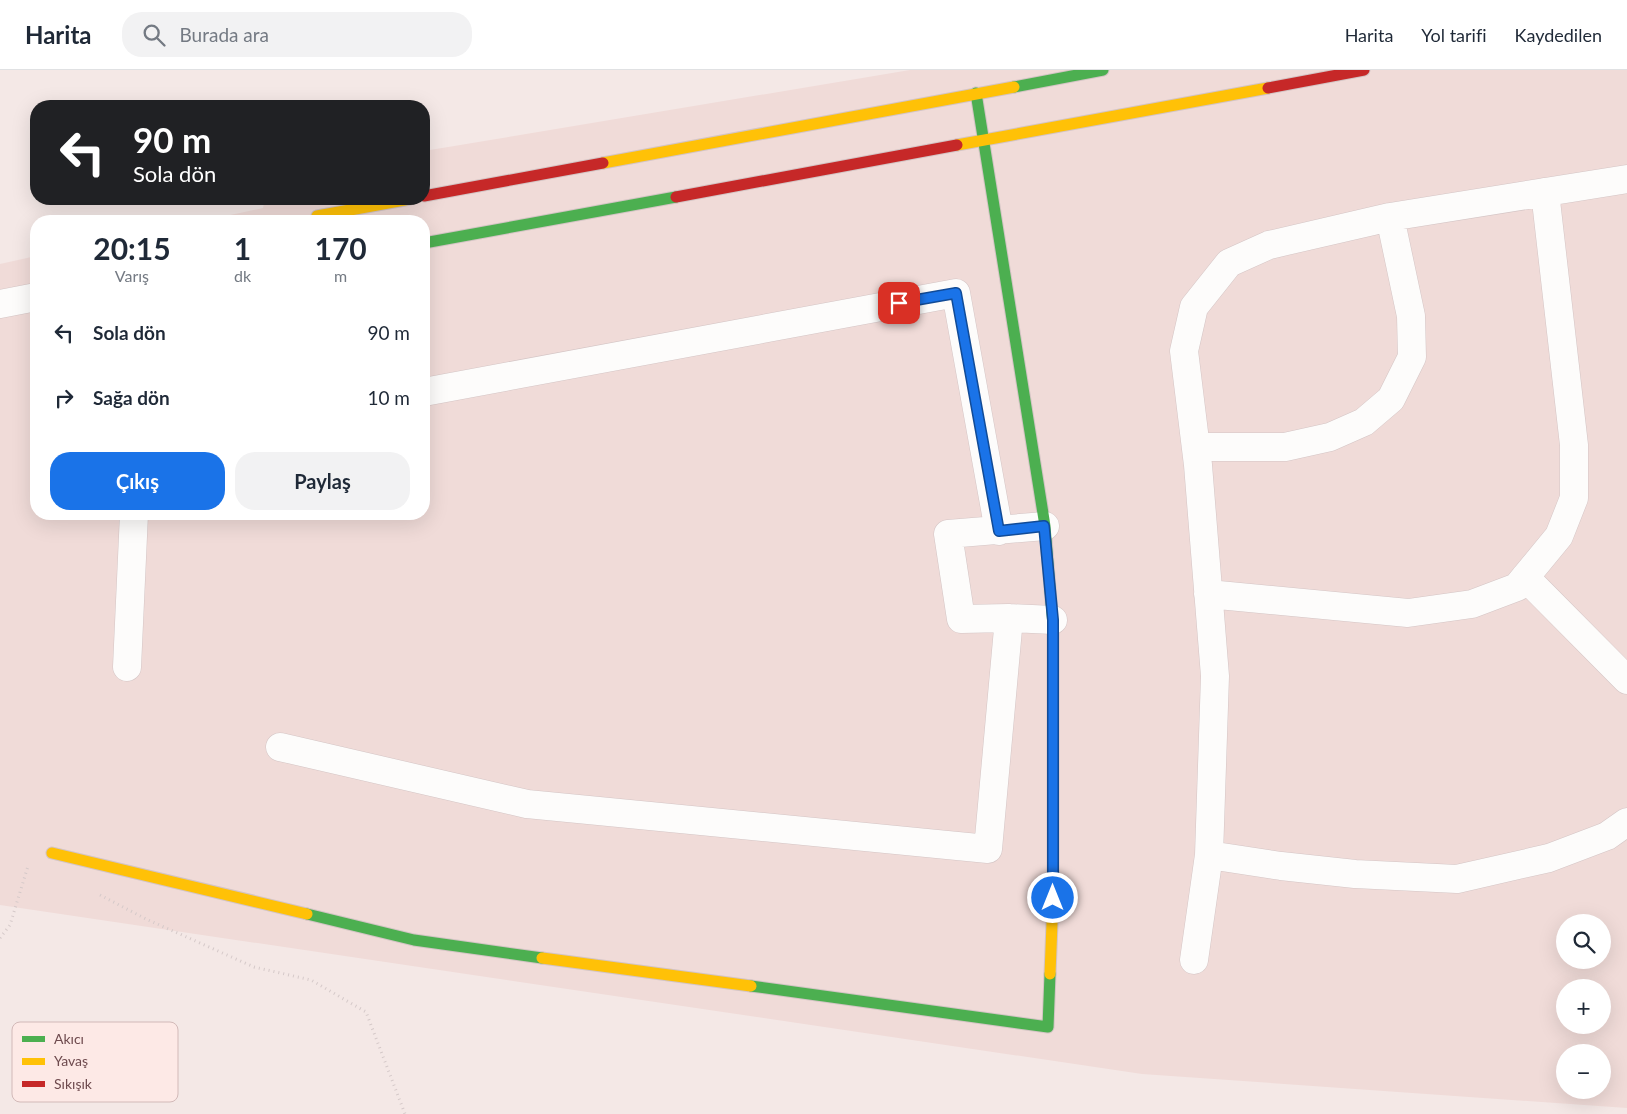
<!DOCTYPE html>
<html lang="tr">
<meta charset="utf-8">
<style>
body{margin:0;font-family:Lato,sans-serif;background:#f2f2f3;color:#1f2937;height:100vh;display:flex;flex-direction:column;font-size:19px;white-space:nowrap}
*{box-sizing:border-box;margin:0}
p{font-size:16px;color:#747a83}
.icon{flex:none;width:28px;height:28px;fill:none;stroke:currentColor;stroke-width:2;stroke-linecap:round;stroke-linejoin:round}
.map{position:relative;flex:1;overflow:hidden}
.panel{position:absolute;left:30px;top:145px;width:400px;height:305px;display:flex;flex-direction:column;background:#fff;border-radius:20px;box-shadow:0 5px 20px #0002}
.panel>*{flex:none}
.top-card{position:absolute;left:30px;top:30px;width:400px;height:105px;border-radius:20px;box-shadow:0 5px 20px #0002;background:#202124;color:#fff;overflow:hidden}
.fabs{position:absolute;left:1556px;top:844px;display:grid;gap:10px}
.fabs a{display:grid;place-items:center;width:55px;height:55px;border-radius:50%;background:#fff;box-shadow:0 5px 20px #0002;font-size:25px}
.pin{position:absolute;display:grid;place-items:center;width:42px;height:42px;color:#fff;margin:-21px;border-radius:10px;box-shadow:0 2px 8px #0006}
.me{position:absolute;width:55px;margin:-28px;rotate:0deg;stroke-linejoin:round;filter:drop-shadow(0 0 4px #0008)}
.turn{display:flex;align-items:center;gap:18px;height:105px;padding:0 20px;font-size:22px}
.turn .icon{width:65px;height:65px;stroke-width:2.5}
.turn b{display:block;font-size:35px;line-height:42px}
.eta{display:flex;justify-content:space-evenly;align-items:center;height:85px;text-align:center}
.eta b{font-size:30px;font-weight:700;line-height:35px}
.primary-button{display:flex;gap:10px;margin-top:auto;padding:10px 20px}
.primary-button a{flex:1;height:58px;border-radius:20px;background:#1a73e8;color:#fff;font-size:20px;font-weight:700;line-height:58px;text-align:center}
.primary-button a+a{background:#f2f2f3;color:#1f2937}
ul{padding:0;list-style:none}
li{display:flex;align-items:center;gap:15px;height:65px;padding:0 20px}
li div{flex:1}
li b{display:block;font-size:19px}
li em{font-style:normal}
header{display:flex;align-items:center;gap:30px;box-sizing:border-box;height:70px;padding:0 25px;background:#fff;border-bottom:1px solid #e0e1e3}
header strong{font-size:24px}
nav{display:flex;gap:28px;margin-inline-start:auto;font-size:18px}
.search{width:350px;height:45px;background:#f2f2f3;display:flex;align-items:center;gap:12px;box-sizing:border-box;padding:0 18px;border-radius:20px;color:#747a83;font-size:19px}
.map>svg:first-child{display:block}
.residential{fill:#f0dbd8;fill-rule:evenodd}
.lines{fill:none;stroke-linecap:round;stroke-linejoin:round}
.street-casing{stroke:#d4c5c5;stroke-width:29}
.fast-casing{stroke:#d3c4c4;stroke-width:13}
.slow-casing{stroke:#d3c4c4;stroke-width:13}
.jam-casing{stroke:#d3c4c4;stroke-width:13}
.path{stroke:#d5c9c9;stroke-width:3;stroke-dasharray:1 4;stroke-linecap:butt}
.street{stroke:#fdfcfb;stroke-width:28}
.fast{stroke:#4caf50;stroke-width:11}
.slow{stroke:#ffc107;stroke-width:11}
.jam{stroke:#c62828;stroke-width:11}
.route-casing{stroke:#114b97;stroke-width:12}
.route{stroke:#1a73e8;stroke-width:9}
.key{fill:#fde9e6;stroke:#d2b9b8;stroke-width:1}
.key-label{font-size:14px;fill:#6e4a4e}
</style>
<header>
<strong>Harita</strong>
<div class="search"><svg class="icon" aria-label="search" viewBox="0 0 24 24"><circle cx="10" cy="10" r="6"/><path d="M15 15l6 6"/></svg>Burada ara</div>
<nav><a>Harita</a><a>Yol tarifi</a><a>Kaydedilen</a></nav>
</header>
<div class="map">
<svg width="1627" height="1044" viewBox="0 0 1627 1044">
<rect width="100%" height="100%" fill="#f4e8e6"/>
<path class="residential" d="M910 0H1627V1038L1142 1004 0 835V194L36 186V444H424V151H202L263 138 265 129H424V81ZM1565 852H1602V890H1565ZM1565 918H1602V955H1565ZM1565 982H1602V1020H1565Z"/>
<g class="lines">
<g class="street-casing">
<path id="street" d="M0 234 36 227
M424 322 956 223 999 461
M1196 377H1285L1330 367 1364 352 1391 329 1412 287 1411 246 1390 147
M1045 456 948 464 961 549 1009 548 1053 550
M1525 507 1627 610
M1208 524 1408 543 1472 534 1517 517 1559 466 1574 428V375L1545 122
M127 597 134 444
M280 677 527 734 988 779 1009 548
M1209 785 1281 796 1355 804 1457 809 1549 788 1607 766 1627 752
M1194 890 1209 785 1215 606 1198 395 1184 281 1194 237 1229 193 1269 175 1390 147 1627 109"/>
</g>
<g class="fast-casing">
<path id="fast" d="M1014 17 1103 0
M976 23 1045 456 1053 556
M424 173 676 127
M307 844 414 870 542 888
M751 916 1048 957 1050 904"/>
</g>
<g class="slow-casing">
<path id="slow" d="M957 75 1268 18
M603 93 1014 17
M317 146 410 129
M52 783 307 844
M542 888 751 916
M1050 904 1053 828V556"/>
</g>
<g class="jam-casing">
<path id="jam" d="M1268 18 1364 0
M424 126 603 93
M676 127 957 75"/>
</g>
<path class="path" d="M100 825 146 849 254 897 311 910 366 942 405 1044
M0 868 10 855 28 796"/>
<use href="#street" class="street"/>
<use href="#fast" class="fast"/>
<use href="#slow" class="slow"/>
<use href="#jam" class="jam"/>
</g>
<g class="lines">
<g class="route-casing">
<path id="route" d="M899 233 956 223 999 461 1044 456 1053 550V828"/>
</g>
<use href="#route" class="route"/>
</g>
<rect x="12" y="952" width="166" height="80" rx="8" class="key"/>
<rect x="22" y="966" width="23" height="6" fill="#4caf50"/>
<rect x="22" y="988" width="23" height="7" fill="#ffc107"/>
<rect x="22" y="1011" width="23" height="6" fill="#c62828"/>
<g class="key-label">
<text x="54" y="974">Akıcı</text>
<text x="54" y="996">Yavaş</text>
<text x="54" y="1019">Sıkışık</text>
</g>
</svg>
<div class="fabs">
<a><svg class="icon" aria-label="search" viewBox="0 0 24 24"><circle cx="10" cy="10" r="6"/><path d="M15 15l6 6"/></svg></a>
<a>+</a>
<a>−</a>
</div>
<div class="pin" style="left:899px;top:233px;background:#d93025"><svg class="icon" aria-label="arrive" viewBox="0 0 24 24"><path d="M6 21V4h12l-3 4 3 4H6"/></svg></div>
<svg class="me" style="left:1053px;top:828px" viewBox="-20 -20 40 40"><circle r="17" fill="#1a73e8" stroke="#fff" stroke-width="3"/><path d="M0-11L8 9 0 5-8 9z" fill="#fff"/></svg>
<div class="top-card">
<div class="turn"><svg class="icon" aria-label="left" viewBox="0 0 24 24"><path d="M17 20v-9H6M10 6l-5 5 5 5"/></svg><div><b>90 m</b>Sola dön</div></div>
</div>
<section class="panel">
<div class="eta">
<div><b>20:15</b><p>Varış</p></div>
<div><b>1</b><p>dk</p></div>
<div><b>170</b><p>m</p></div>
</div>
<ul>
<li><svg class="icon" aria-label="left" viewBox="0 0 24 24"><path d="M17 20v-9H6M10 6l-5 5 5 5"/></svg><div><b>Sola dön</b></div><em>90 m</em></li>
<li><svg class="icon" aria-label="right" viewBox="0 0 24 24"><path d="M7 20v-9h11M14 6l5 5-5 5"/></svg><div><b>Sağa dön</b></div><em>10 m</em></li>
</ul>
<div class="primary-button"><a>Çıkış</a><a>Paylaş</a></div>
</section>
</div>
